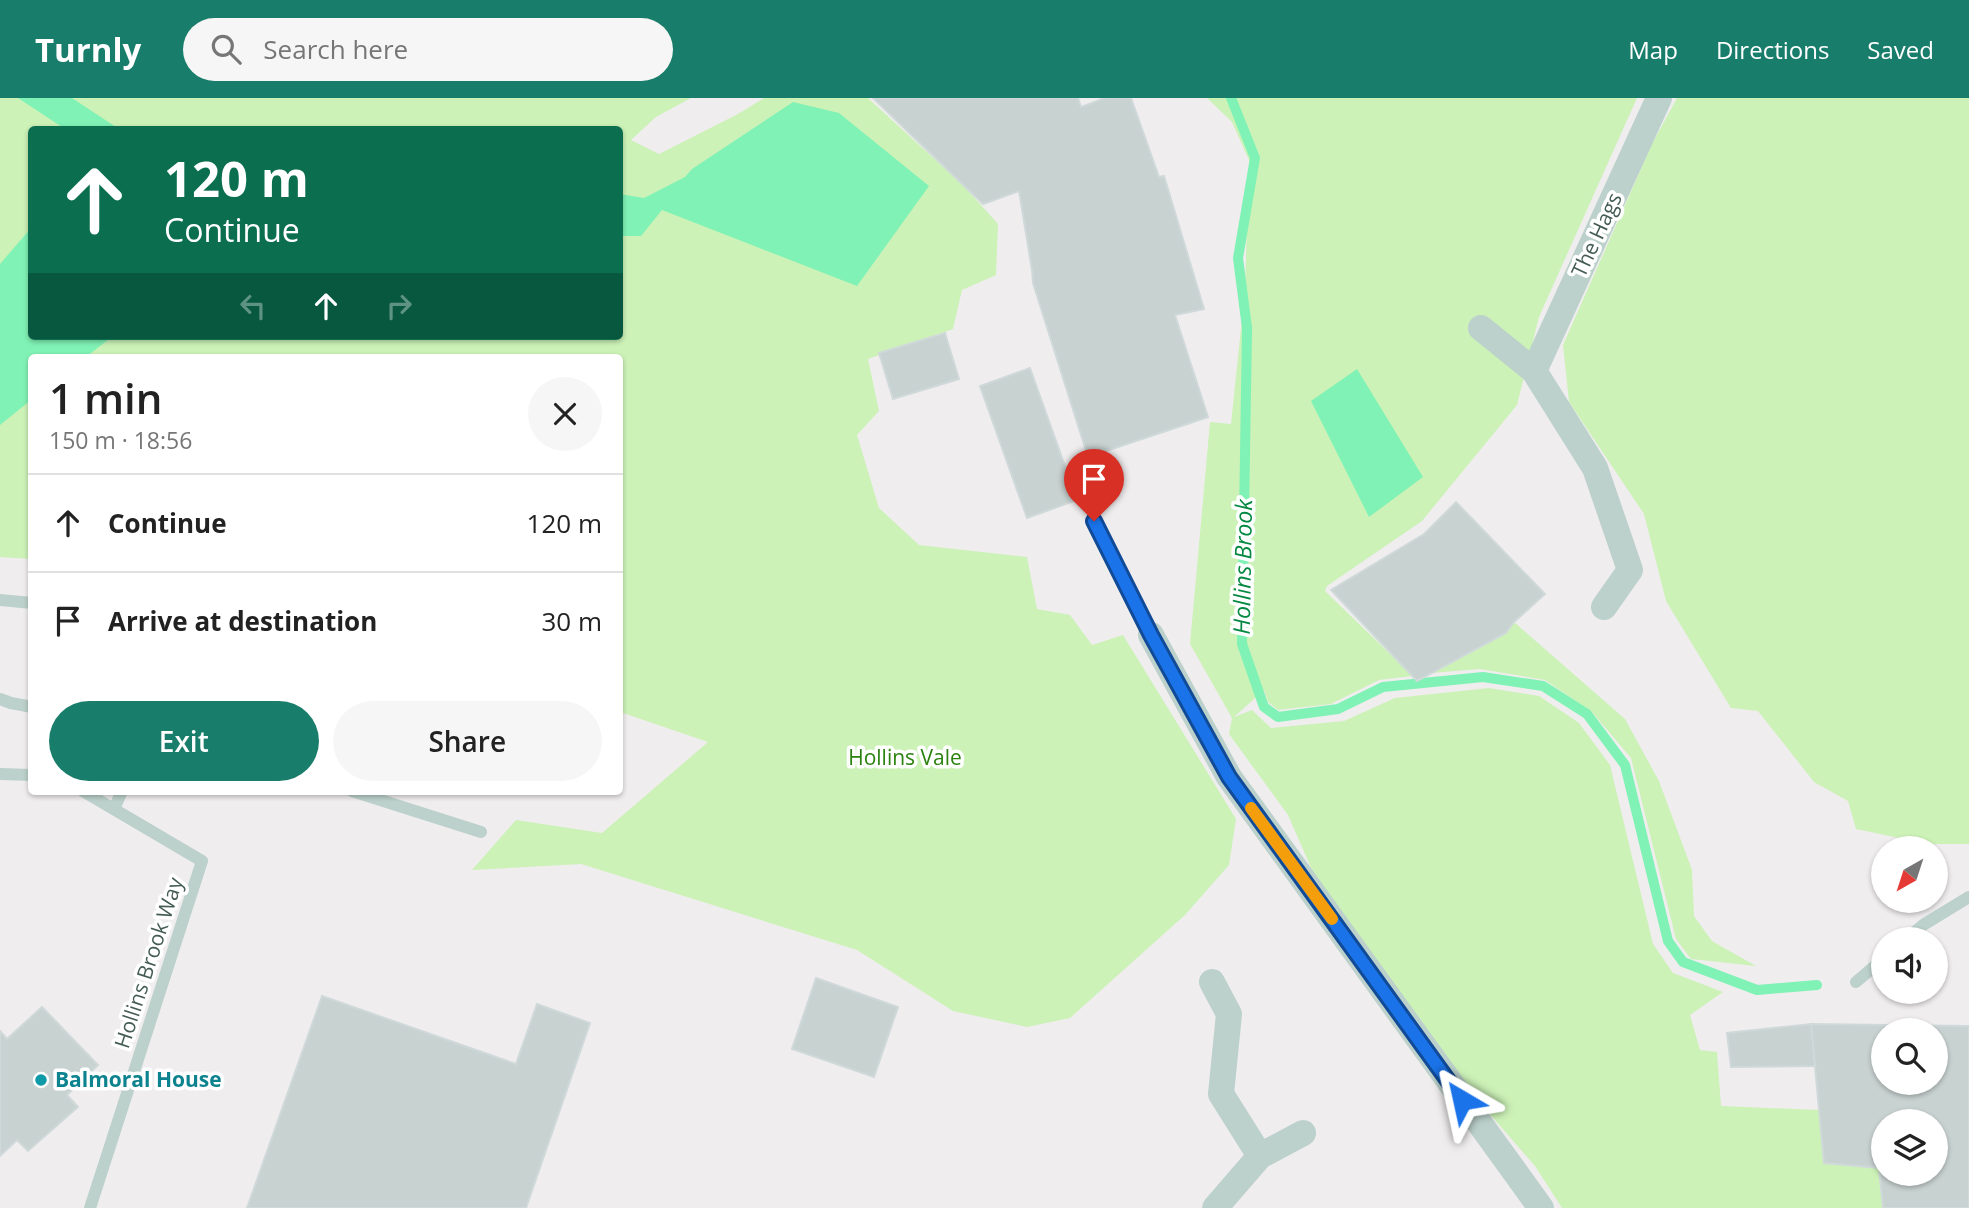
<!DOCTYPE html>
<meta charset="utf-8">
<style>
body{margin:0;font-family:"Open Sans",sans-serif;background:#f6f6f6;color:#222;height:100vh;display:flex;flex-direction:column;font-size:26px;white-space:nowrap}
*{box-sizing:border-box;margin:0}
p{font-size:23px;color:#767676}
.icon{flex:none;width:38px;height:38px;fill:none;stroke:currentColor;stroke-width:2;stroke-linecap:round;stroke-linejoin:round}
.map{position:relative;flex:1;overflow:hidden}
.sheet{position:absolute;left:28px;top:256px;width:595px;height:441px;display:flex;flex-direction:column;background:#fff;border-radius:7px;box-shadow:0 2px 5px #0004}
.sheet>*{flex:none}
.guide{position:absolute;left:28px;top:28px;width:595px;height:214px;border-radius:7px;box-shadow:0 2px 5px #0004;background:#0b6e4f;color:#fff;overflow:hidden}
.needle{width:46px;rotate:219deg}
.controls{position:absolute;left:1871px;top:738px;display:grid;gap:14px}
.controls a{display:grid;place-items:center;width:77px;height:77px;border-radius:50%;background:#fff;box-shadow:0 2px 5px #0004;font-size:35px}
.pin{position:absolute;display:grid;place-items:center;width:60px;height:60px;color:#fff;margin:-72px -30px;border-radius:50% 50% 50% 0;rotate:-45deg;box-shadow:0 0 7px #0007}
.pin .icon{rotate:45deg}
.me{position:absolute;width:77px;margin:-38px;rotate:324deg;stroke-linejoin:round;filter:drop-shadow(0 0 5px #0008)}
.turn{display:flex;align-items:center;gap:24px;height:147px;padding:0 21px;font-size:32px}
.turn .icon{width:91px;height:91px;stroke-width:2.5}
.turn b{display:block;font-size:49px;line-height:60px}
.lanes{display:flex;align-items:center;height:66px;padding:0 21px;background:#0003;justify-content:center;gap:35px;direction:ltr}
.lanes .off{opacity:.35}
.round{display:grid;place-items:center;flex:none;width:74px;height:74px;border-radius:37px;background:#f6f6f6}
.headline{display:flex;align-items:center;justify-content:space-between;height:119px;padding:0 21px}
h1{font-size:42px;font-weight:600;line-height:52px}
.action{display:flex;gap:14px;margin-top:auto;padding:14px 21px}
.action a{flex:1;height:80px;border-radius:42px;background:#187d6a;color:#fff;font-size:28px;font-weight:600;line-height:80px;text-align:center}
.action a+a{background:#f6f6f6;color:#222}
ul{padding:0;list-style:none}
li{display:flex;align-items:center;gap:21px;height:98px;padding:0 21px;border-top:2px solid #e0e0e0}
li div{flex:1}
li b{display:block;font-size:26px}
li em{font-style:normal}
header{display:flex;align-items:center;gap:42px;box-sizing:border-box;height:98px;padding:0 35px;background:#187d6a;color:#fff}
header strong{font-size:33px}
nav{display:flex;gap:38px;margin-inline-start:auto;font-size:24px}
.search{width:490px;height:63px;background:#f6f6f6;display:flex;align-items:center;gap:18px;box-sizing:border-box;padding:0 24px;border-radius:38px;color:#767676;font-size:26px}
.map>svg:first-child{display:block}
.green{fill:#ccf2b7;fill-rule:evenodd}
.water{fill:#80f2b5}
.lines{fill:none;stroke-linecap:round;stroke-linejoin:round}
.stream{stroke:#80f2b5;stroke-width:10}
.building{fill:#c8d2d1;stroke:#d0d9d9;stroke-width:2;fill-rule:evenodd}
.service{stroke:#bcd1cb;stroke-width:12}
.minor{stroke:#bcd1cb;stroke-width:26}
.route-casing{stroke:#114b97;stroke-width:18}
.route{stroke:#1a73e8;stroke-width:12}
.slow{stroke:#f59e0b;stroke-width:12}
.culture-dot{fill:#0f9aa8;stroke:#fff;stroke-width:2.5}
.labels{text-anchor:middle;stroke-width:7;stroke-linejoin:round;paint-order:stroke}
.street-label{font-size:21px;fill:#445c55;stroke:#fff}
.park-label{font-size:21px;fill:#2c820f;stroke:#fff}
.culture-label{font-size:21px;font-weight:bold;fill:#0d838f;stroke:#fff;text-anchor:start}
.water-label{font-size:23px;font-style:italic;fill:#058942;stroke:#fff}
</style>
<header>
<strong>Turnly</strong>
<div class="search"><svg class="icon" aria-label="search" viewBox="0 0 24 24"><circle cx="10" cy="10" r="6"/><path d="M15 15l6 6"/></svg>Search here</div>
<nav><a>Map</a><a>Directions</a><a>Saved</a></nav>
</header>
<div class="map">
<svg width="1969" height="1110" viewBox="0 0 1969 1110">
<rect width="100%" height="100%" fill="#f0edef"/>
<path class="green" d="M0 0H691L656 19 631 42 659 56 738 16 764 0H868L964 88 998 126 996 177 962 192 953 231 868 261 879 313 857 337 879 410 919 447 1027 459 1037 511 1070 517 1092 547 1123 537 1236 721 1229 767 1185 817 1070 920 1027 929 953 913 857 852 581 766 472 772 516 722 602 735 708 644 620 614V259H32L31 461 0 459ZM32 32H620V238H32Z
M1207 0H1637L1539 219 1517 307 1422 423 1327 488 1325 493 1413 578 1379 582 1331 606 1278 612 1268 604 1264 592 1234 619 1252 612 1271 630 1344 623 1395 600 1489 590 1539 598 1579 625 1610 667 1653 846 1673 875 1723 894 1690 917 1700 952 1717 954 1721 1008 1819 1012 1825 1065 1879 1070 1883 1110H1562L1535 1068 1468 991 1312 772 1288 717 1229 636 1232 620 1190 546 1210 324 1231 326 1245 192 1249 62 1232 24Z
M1677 0H1969V746H1928L1856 731 1848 703 1814 684 1758 613 1731 610 1666 503 1644 416 1569 304 1563 247 1652 46Z
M1514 524 1625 621 1659 683 1692 772 1694 818 1712 843 1756 868 1691 861 1676 841 1631 660 1592 614 1545 582 1480 571 1431 575 1506 535Z"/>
<path class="water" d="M18 0H72L119 31H65Z
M793 4 839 15 929 88 857 188 662 112 641 138H620V96L644 100 685 79 692 71Z
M31 130 32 238H113L86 259H32L31 302 0 327V166Z
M1357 271 1423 379 1369 419 1311 303Z"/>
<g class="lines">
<path class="stream" d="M1231 0 1255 60 1238 160 1247 230 1242 546 1264 609 1278 619 1338 611 1383 589 1483 579 1543 588 1587 616 1625 667 1668 843 1683 864 1757 892 1817 887"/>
</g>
<path class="building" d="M873 0H1078L1081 9 1105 0H1131L1159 79 1164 78 1204 211 1175 217 1208 319 1088 359 1033 185 1032 172 1019 93 983 106Z
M945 235 959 281 893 301 879 255Z
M1030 270 1077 402 1027 420 980 288Z
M1456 404 1545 496 1514 524 1506 535 1417 583 1331 492 1424 436Z
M816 880 898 909 874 979 792 951Z
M322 898 516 966 537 906 590 925 526 1110H247Z
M42 909 98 967 67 997 78 1009 28 1053 17 1042 0 1058V933L7 941Z
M1811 926 1969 928V1110H1883L1879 1070 1824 1065ZM1883 933H1936V985H1883ZM1883 1024H1936V1076H1883Z
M1811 926 1815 968 1731 969 1727 935Z"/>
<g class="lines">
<path class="service" d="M1095 423 1151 537
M0 502 32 505
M0 601 11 605 32 609
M0 676 32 677
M83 693 202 763 90 1110
M352 693 481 734
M114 711 122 693
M1905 842 1923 827 1969 799
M1856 884 1883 861"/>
<path class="minor" d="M1481 230 1534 273 1595 370 1630 472 1604 509
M1534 273 1659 0
M1151 537 1229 679 1541 1110
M1212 884 1229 916 1221 996 1260 1058
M1215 1110 1260 1058 1303 1035"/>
</g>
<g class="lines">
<g class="route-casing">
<path id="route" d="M1094 423 1151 537 1229 679 1462 1002"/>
</g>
<use href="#route" class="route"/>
<path class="slow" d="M1251 710 1332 821"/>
</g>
<circle class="culture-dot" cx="41" cy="982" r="7"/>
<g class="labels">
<g class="street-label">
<text transform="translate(1597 137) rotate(-65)" y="7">The Hags</text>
<text transform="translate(149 865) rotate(-72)" y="7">Hollins Brook Way</text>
</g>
<g class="park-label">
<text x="905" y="667">Hollins Vale</text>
</g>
<g class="culture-label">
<text x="55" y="989">Balmoral House</text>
</g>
<g class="water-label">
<text transform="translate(1243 469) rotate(-89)" y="8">Hollins Brook</text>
</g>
</g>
</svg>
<div class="controls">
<a><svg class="needle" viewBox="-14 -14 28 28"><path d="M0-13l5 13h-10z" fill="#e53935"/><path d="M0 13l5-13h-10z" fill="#767676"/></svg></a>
<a><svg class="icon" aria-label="sound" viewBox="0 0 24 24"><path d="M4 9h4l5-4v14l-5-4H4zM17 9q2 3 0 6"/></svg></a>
<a><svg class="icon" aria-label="search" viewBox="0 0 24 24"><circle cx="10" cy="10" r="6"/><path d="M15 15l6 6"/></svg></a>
<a><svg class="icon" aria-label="layers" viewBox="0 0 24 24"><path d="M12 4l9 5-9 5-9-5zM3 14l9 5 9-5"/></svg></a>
</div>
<div class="pin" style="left:1094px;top:423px;background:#d93025"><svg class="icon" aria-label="arrive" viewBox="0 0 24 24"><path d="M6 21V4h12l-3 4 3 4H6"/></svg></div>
<svg class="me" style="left:1462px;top:1002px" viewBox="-20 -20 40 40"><path d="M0-17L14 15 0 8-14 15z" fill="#1a73e8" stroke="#fff" stroke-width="4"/></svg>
<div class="guide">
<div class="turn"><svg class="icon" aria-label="ahead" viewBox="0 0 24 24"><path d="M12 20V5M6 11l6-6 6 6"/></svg><div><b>120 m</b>Continue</div></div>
<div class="lanes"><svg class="icon off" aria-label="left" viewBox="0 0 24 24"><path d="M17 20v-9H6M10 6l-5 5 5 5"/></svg><svg class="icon" aria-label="ahead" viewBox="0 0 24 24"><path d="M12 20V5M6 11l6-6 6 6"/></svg><svg class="icon off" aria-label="right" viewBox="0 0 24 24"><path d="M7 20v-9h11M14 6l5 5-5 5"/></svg></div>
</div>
<section class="sheet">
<div class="headline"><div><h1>1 min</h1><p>150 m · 18:56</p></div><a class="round"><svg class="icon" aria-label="close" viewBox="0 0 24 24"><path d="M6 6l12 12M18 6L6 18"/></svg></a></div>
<ul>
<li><svg class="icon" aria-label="ahead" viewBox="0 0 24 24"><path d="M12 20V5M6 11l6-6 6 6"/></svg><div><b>Continue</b></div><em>120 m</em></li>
<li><svg class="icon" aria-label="arrive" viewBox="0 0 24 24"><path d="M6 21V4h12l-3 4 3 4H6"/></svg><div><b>Arrive at destination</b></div><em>30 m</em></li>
</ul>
<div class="action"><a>Exit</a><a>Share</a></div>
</section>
</div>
